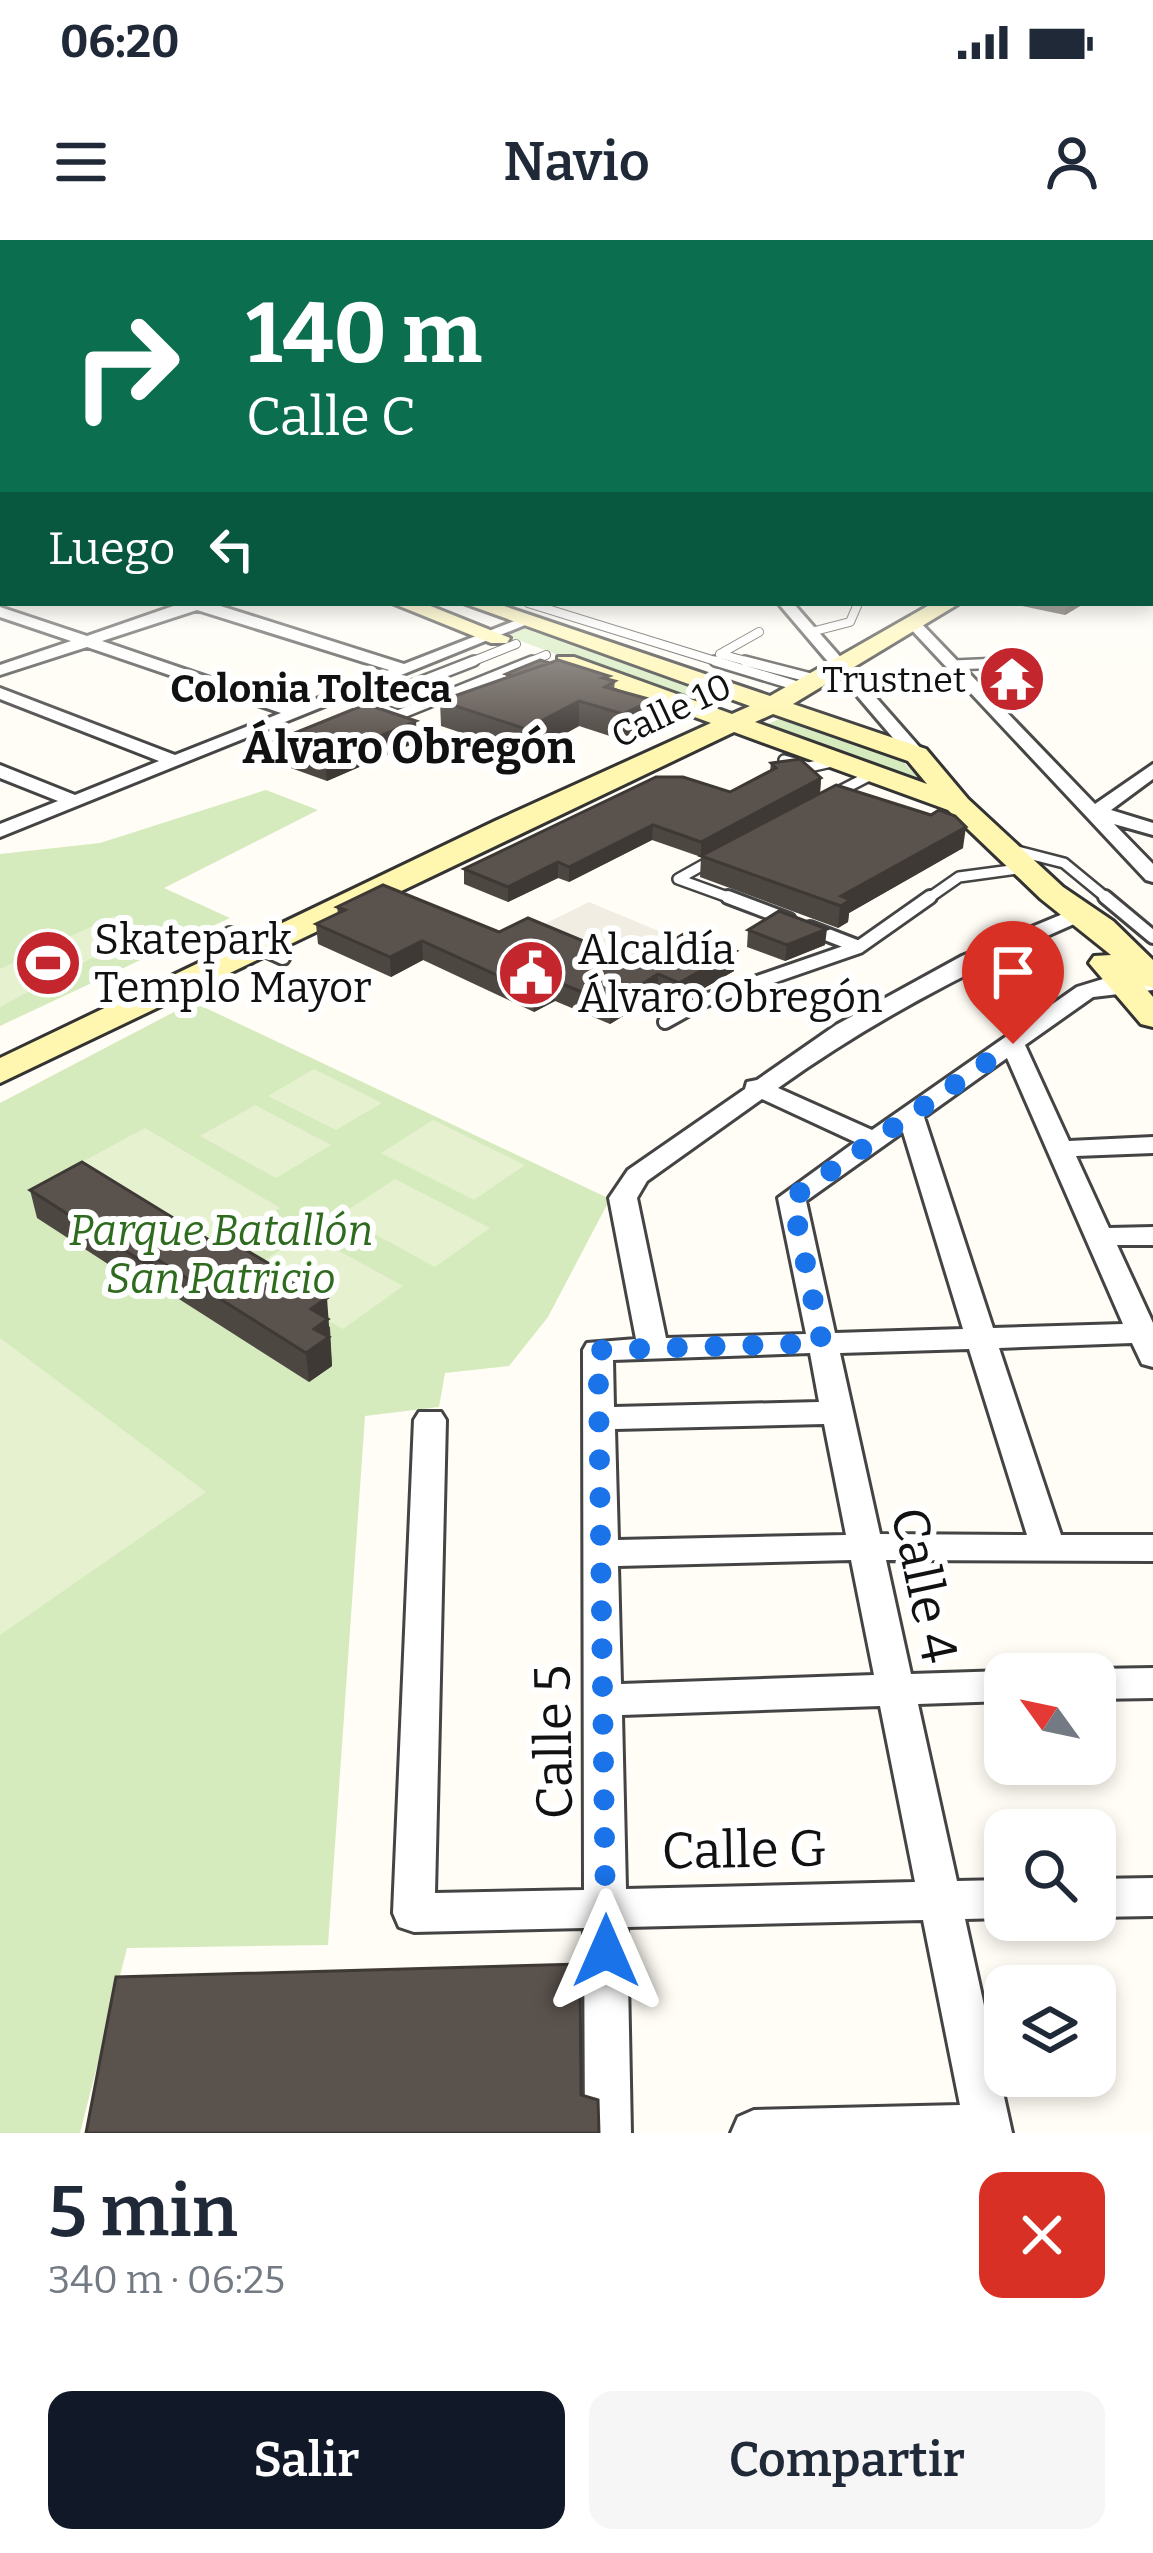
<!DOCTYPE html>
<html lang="es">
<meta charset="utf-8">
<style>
body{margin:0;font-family:Bitter,serif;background:#f6f6f7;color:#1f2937;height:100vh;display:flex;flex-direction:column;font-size:45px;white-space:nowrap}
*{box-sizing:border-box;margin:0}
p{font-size:39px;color:#747a83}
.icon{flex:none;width:66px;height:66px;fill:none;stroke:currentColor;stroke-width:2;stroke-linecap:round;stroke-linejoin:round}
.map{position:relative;height:1893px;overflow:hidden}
.panel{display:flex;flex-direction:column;background:#fff;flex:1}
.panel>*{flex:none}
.hud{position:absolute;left:0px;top:0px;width:1155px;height:366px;box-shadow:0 6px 18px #0003;background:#0b6e4f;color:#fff;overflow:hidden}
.needle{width:78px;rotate:303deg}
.controls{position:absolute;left:984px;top:1413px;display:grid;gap:24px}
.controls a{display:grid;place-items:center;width:132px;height:132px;border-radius:24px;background:#fff;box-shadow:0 6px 18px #0003;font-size:60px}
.pin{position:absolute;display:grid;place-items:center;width:102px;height:102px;color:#fff;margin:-123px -51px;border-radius:50% 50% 50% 0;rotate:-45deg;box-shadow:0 0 12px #0007}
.pin .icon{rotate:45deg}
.me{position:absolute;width:132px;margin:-66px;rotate:0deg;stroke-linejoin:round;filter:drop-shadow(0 0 9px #0008)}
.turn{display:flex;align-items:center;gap:42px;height:252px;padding:0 48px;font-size:54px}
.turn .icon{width:156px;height:156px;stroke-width:2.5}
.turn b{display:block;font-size:84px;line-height:102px}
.then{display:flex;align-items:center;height:114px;padding:0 48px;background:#0003;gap:24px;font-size:45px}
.round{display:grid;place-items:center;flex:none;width:126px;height:126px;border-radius:24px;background:#f6f6f7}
.headline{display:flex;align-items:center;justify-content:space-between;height:204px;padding:0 48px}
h1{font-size:72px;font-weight:600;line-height:90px}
.action{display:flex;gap:24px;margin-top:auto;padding:24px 48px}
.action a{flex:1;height:138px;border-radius:24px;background:#111827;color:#fff;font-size:48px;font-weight:600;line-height:138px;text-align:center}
.action a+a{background:#f6f6f7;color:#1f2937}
.status{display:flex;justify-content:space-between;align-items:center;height:84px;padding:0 60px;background:#fff;direction:ltr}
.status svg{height:33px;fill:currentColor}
header{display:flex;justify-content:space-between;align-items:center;height:156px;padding:0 48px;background:#fff;font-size:54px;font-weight:600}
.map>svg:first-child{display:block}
.green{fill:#d5ebbd}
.pitch{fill:#e6f2cf}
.plaza{fill:#f1ede2}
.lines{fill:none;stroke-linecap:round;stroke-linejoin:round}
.lane-far2-casing{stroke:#444;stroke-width:10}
.lane-far1-casing{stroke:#444;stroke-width:14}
.lane-casing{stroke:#444;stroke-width:18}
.street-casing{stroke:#444;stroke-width:6}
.secondary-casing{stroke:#333;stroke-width:6}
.lane-far2{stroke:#fff;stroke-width:8}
.lane-far1{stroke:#fff;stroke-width:9}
.lane{stroke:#fff;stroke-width:12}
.street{fill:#fff;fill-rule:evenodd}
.secondary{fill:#fff6b0;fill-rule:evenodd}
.wall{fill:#4d4742}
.shaded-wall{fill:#3f3936}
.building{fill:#5a524d;stroke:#3f3936;stroke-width:3}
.route{stroke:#1a73e8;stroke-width:21;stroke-dasharray:0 37.8}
.labels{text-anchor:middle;stroke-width:12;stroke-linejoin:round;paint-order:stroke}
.far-poi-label{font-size:36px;fill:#111;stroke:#fff;text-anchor:end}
.far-street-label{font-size:36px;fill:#111;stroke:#fff}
.far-neighbourhood-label{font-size:39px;font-weight:bold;fill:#111;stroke:#fff}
.poi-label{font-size:42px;fill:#111;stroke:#fff;text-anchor:start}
.park-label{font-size:42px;font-style:italic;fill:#2f6b1f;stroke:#fff}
.far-district-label{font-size:45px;font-weight:bold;fill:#111;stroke:#fff}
.near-street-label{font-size:51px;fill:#111;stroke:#fff}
</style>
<div class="status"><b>06:20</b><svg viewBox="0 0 49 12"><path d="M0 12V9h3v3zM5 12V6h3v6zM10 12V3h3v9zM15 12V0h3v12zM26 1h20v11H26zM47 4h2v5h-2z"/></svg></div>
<header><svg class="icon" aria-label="menu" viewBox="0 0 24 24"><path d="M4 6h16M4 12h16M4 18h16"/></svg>Navio<svg class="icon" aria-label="person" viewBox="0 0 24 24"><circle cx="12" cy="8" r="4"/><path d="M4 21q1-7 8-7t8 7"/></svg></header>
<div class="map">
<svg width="1153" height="1893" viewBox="0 0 1153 1893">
<rect width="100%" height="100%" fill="#fffdf5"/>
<path class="green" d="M523 389H536L729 456 702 469 507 396Z
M787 475 899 518 922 541 760 488Z
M266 550 318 570 164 648 230 678 0 786V614L100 603Z
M193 762 610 959 548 1077 509 1126 445 1133 439 1167 365 1176 328 1705 127 1708 80 1893H0V863Z"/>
<path class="pitch" d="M114 676 146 689 0 767V729Z
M314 829 382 863 336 890 268 856Z
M255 865 331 905 276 938 200 896Z
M433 880 525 925 474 960 381 913Z
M145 888 280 968 212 1009 78 924Z
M395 939 490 988 435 1027 340 975Z
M306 993 403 1046 343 1089 246 1032Z
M0 1098 206 1252 0 1395Z"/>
<path class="plaza" d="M589 662 678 699 615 733 526 693Z"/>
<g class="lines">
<g class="lane-far2-casing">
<path id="lane-far2" d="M528 363 725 424
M811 392 850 382 857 366
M720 414 757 424
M720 414 759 392
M466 424 516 404
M525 424 546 415
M986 424 1025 422"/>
</g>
<g class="lane-far1-casing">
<path id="lane-far1" d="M474 421 366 463 398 475 532 421
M715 421 804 448
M745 421 819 440
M954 425 1025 422
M784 520 809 527 836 521
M832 555 875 533
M1013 610 1064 623 1109 660
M712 620 678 639 736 660
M926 660 959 637 1025 628"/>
</g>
<g class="lane-casing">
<path id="lane" d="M728 657 789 680
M1105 657 1153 697
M810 688 859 707
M230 694 283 718
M665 782 703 761 859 707 930 657"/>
</g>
<g class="street-casing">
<path id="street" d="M1153 268V277H1152V268Z
M3 269V278L0 279V270Z
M0 327H3L0 336Z
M1152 343H1153V351H1152Z
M182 363H211L404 424 522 378 535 381 0 597V584L58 561 0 538V525L75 555 159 521 0 459V448L175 515 281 473 87 407 0 435V425L71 401 0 377V367L87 396ZM197 370 389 430 296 467 102 401Z
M778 363H793L923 511V519H911Z
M908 380H918L1095 564 1153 524V539L1111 570 1153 583V595L1114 584 1153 624V642L1146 640 908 386Z
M1082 666 1093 672 1090 677C979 725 876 778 778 848L872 890 1077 747 1103 739 1153 736V750L1093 757 1025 805 1069 901 1153 897V913L1076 916 1109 988 1153 987V1005H1117L1153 1083V1127L1142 1124 1132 1103 999 1108 1061 1295H1153V1321L886 1320 911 1434 1005 1431 1014 1434H1005V1461L918 1464 957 1641 1005 1640V1678L965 1679 1012 1893H731L738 1877 754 1870 960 1865 923 1680 627 1687 631 1893H585L584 1688 414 1692 399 1687 393 1673 414 1180 419 1172H441L446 1180 435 1653 584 1650 583 1110 587 1103 636 1099 609 958 628 930 745 849 747 842 757 840 836 785 962 716ZM1007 818 1123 1084 993 1088 924 877ZM762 859 855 902 778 958 806 1094 666 1098 637 958 647 941ZM903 892 963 1089 835 1093 806 961ZM969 1109 1027 1295 880 1294 840 1113ZM810 1113 819 1162 614 1167 613 1120ZM824 1184 846 1295 618 1300 615 1189ZM851 1320 874 1435 621 1444 618 1326ZM880 1466 915 1642 626 1649 622 1475Z
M1153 1428V1458L1095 1459V1434H1081L1095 1429Z
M1153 1638V1676L1095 1677V1639Z"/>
</g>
<g class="secondary-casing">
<path id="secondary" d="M1153 251V263L1152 264V252Z
M392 363H423L510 398 507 403H491Z
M463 363H495L770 456 933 363H960L793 464 926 509 968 559 1063 647 1113 681 1153 720V748L1143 745 1153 757V787L1141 784 1089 723 1094 716 1111 715 1041 659 948 570 734 492 0 843V818L495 581 711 483 558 427V417H574L732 474 750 466ZM773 474 908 521 927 544 755 482Z"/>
</g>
<use href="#lane-far2" class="lane-far2"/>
<use href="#lane-far1" class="lane-far1"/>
<use href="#lane" class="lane"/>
<use href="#street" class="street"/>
<use href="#secondary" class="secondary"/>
</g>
<path class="wall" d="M0 240H3V267L0 266Z
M1008 363H1085L1065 375Z
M506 434 609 436V440L615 441 614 449 652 460 651 486 622 500 579 486 527 515 441 486 440 461 506 438Z
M275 501 417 502 327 541 277 523Z
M771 523 821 538 820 553 963 608 849 673 848 682 838 688 700 637 701 617 652 600 569 642 558 638 508 662 464 644V629L730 552 770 531Z
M337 667 499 692 636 723 734 731 678 763 658 755 610 784 555 761 534 772 423 720 391 737 318 704 316 684 338 674Z
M748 690 825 705 785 721 747 707Z
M30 950 330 1087 332 1126 309 1142 157 1045 148 1050 37 978Z"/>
<path class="shaded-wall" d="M1067 363H1085L1065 375Z
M652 460 651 486 622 500 623 474Z
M579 461V486L527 515 526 489Z
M416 481 417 502 327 541 325 519Z
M821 538 820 553 701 617V602Z
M653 585 652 600 569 642V627Z
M966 587 963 608 849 673 848 682 838 688 841 656Z
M558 622V638L508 662V647Z
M827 689 825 705 785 721 787 705Z
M422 701 423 720 391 737 390 717Z
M736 711 734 731 678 763 679 743Z
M658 734V755L610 784 611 764Z
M555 741V761L534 772V752Z
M152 1016 157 1045 148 1050 143 1022Z
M327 1058 332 1126 309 1142 306 1113 311 1069Z"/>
<path class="building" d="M540 420 550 423 512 436 506 434Z
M558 420 609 436 603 438 615 441 605 447 652 460 623 474 579 461 526 489 440 461Z
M366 464 416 481 325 519 275 501Z
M800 519 821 538 701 602 653 585 569 627 558 622 508 647 464 629 656 537H683L730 552 776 528 771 523Z
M836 545 931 575 939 570 955 576 966 587 841 656 850 660 841 666 701 616Z
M383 645 499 692 528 678 636 723 687 692 736 711 679 743 658 734 611 764 555 741 534 752 422 701 390 717 316 684 345 670 337 667Z
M779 671 827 689 787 705 748 690Z
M82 922 219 1006 229 1000 327 1058 311 1069 328 1079 314 1089 329 1097 306 1113 152 1016 143 1022 30 950Z
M580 1724 581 1855 598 1860 599 1893H86L116 1737Z"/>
<linearGradient id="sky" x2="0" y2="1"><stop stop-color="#95c6ee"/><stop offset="0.48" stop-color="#fffefa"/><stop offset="1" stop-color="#fffefa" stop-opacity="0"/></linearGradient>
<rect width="1153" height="505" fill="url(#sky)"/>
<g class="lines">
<path class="route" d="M606 1711 598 1110 822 1103 792 958 1013 804"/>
</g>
<defs>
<g id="temple-disc" transform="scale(3.45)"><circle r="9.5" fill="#c4262e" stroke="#fff"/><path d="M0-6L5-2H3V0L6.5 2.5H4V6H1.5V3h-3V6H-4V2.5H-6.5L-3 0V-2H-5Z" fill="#fff"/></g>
<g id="stadium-disc" transform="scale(3.45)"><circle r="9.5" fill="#c4262e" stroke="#fff"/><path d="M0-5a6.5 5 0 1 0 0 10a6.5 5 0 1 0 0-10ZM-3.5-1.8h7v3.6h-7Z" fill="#fff"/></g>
<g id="civic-disc" transform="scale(3.45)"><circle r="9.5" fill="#c4262e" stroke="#fff"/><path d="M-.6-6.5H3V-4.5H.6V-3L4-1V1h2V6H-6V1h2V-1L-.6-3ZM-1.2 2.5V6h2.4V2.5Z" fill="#fff"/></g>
</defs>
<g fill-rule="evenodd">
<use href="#temple-disc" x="1012" y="439"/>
<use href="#stadium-disc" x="48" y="723"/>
<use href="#civic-disc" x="531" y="733"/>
</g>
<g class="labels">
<g class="far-poi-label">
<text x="966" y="452">Trustnet</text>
</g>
<g class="far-street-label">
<text transform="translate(671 470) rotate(-25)" y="13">Calle 10</text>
</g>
<g class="far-neighbourhood-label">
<text x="311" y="462">Colonia Tolteca</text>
</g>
<g class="poi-label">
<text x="94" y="714">Skatepark<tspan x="94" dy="48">Templo Mayor</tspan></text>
<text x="578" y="724">Alcaldía<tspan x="578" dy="48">Álvaro Obregón</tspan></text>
</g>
<g class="park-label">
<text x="221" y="1005">Parque Batallón<tspan x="221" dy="48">San Patricio</tspan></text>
</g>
<g class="far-district-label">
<text x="409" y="523">Álvaro Obregón</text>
</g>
<g class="near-street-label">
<text transform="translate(925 1345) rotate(78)" y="18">Calle 4</text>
<text transform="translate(553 1502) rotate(-91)" y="18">Calle 5</text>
<text transform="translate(744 1609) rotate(-1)" y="18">Calle G</text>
</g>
</g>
</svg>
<div class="controls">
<a><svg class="needle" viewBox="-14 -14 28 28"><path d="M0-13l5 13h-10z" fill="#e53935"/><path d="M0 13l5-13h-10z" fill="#747a83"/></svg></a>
<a><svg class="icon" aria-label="search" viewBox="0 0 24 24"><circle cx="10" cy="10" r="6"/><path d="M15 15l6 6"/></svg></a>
<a><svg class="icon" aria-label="layers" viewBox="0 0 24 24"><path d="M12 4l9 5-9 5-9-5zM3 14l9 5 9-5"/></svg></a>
</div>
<div class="pin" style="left:1013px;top:804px;background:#d93025"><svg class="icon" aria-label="arrive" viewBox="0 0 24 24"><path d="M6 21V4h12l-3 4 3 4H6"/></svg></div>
<svg class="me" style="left:606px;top:1711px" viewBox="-20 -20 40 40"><path d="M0-17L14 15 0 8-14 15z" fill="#1a73e8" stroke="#fff" stroke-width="4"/></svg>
<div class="hud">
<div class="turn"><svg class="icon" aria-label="right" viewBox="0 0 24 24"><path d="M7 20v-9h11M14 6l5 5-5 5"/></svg><div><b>140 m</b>Calle C</div></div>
<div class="then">Luego<svg class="icon" aria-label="left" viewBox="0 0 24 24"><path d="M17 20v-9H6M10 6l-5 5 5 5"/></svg></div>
</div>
</div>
<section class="panel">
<div class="headline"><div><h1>5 min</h1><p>340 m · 06:25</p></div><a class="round" style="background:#d93025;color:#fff"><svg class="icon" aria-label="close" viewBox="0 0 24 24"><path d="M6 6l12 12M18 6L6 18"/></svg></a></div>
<div class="action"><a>Salir</a><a>Compartir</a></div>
</section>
